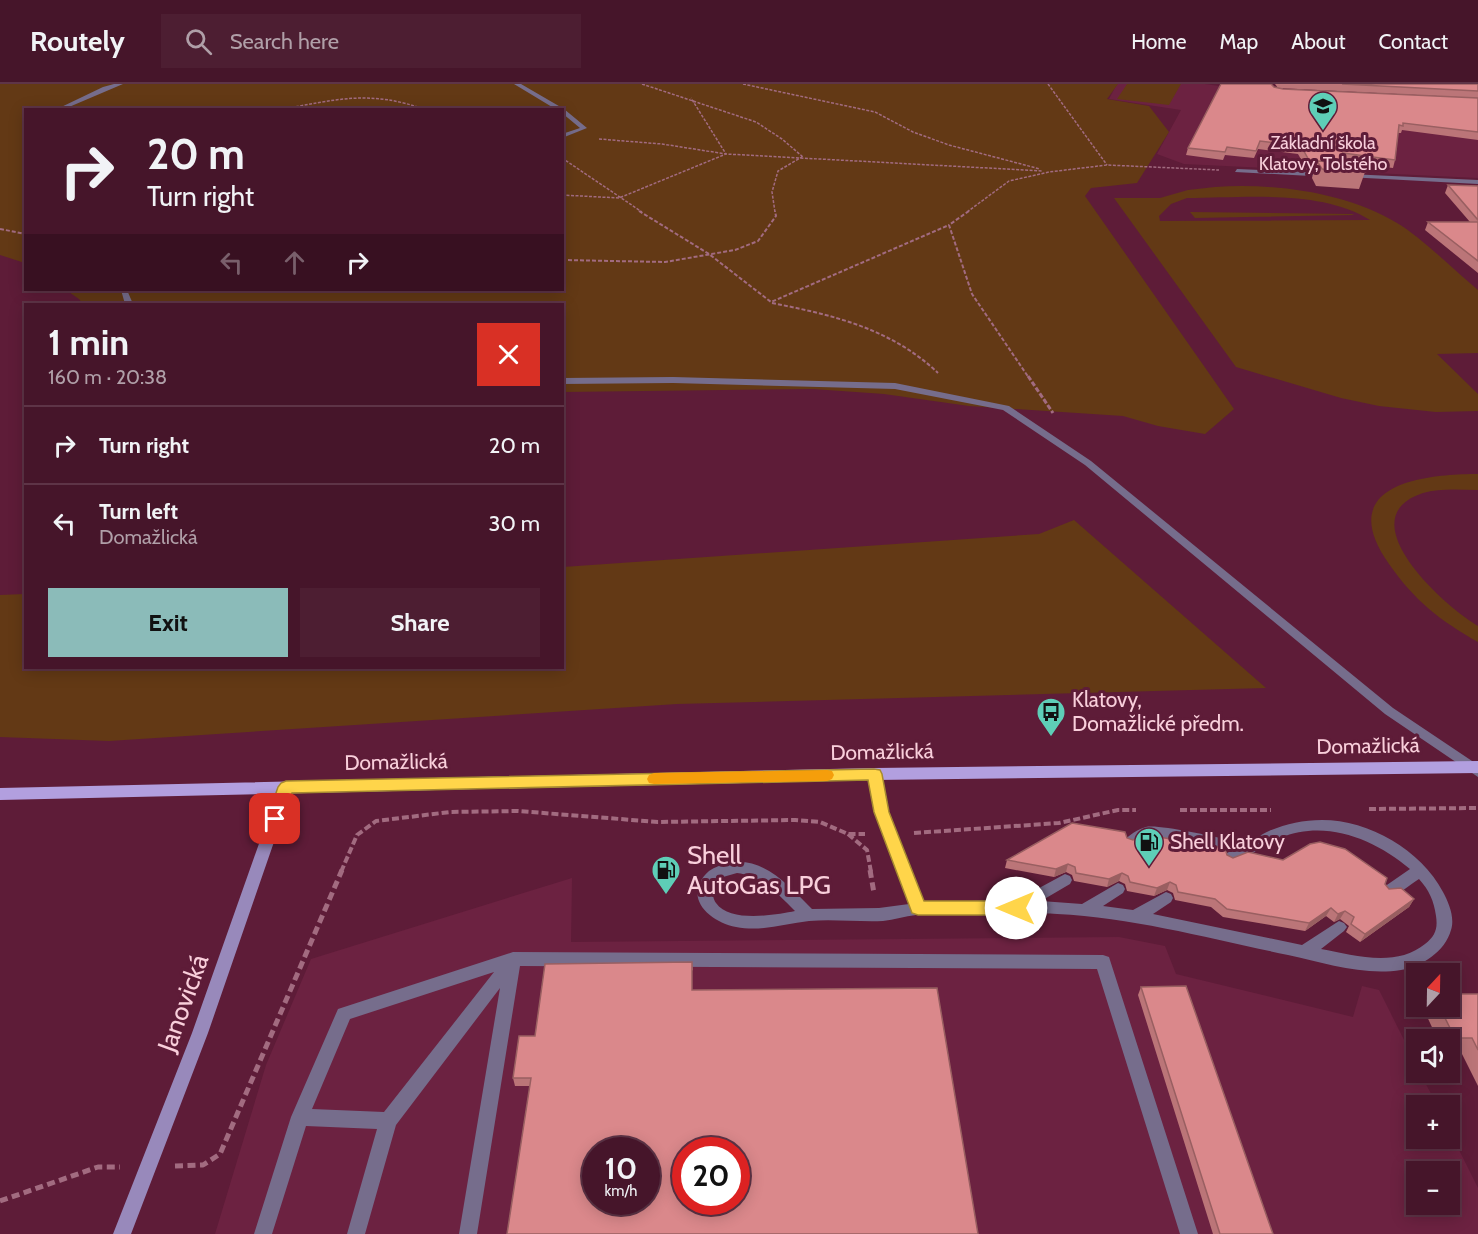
<!DOCTYPE html>
<meta charset="utf-8">
<style>
body{margin:0;font-family:Cabin,sans-serif;background:#4d1e32;color:#f1f3f6;height:100vh;display:flex;flex-direction:column;font-size:22px;white-space:nowrap}
*{box-sizing:border-box;margin:0}
p{font-size:20px;color:#b09fa8}
.icon{flex:none;width:33px;height:33px;fill:none;stroke:currentColor;stroke-width:2;stroke-linecap:round;stroke-linejoin:round}
.map{position:relative;flex:1;overflow:hidden}
.panel{position:absolute;left:24px;top:219px;width:540px;height:366px;display:flex;flex-direction:column;background:#46152a;border-radius:0px;box-shadow:0 3px 15px #0003,0 0 0 2px #5e3447}
.panel>*{flex:none}
.banner{position:absolute;left:24px;top:24px;width:540px;height:183px;border-radius:0px;box-shadow:0 3px 15px #0003,0 0 0 2px #5e3447;background:#46152a;color:#f1f3f6;overflow:hidden}
.needle{width:39px;rotate:22deg}
.tools{position:absolute;left:1406px;top:879px;display:grid;gap:12px}
.tools a{display:grid;place-items:center;width:54px;height:54px;border-radius:0px;background:#46152a;box-shadow:0 3px 15px #0003,0 0 0 2px #5e3447;font-size:30px}
.speed{position:absolute;left:582px;top:1053px;display:flex;gap:12px;font-size:30px;font-weight:700;text-align:center}
.speed>*{display:grid;place-content:center;width:78px;height:78px;border-radius:50%;background:#46152a;box-shadow:0 3px 15px #0003,0 0 0 2px #5e3447;line-height:1}
.speed small{font-size:15px;font-weight:400}
.speed .limit{border:9px solid #d22;background:#fff;color:#111}
.pin{position:absolute;display:grid;place-items:center;width:51px;height:51px;color:#fff;margin:-26px;border-radius:12px;box-shadow:0 3px 9px #0006}
.me{position:absolute;width:66px;margin:-33px;rotate:270deg;stroke-linejoin:round;filter:drop-shadow(0 0 4px #0008)}
.turn{display:flex;align-items:center;gap:21px;height:126px;padding:0 24px;font-size:27px}
.turn .icon{width:78px;height:78px;stroke-width:2.5}
.turn b{display:block;font-size:42px;line-height:51px}
.lanes{display:flex;align-items:center;height:57px;padding:0 24px;background:#0003;justify-content:center;gap:30px;direction:ltr}
.lanes .off{opacity:.35}
.round{display:grid;place-items:center;flex:none;width:63px;height:63px;border-radius:0px;background:#4d1e32}
.head{display:flex;align-items:center;justify-content:space-between;height:102px;padding:0 24px}
h1{font-size:36px;font-weight:700;line-height:45px}
.button{display:flex;gap:12px;margin-top:auto;padding:12px 24px}
.button a{flex:1;height:69px;border-radius:0px;background:#8bbbb9;color:#111;font-size:24px;font-weight:700;line-height:69px;text-align:center}
.button a+a{background:#4d1e32;color:#f1f3f6}
ul{padding:0;list-style:none}
li{display:flex;align-items:center;gap:18px;height:78px;padding:0 24px;border-top:2px solid #5e3447}
li div{flex:1}
li b{display:block;font-size:22px}
li em{font-style:normal}
header{display:flex;align-items:center;gap:36px;box-sizing:border-box;height:84px;padding:0 30px;background:#46152a;border-bottom:2px solid #5e3447}
header strong{font-size:28px}
nav{display:flex;gap:33px;margin-inline-start:auto;font-size:21px}
.search{width:420px;height:54px;background:#4d1e32;display:flex;align-items:center;gap:15px;box-sizing:border-box;padding:0 21px;border-radius:0px;color:#b09fa8;font-size:22px}
.map>svg:first-child{display:block}
.built{fill:#6c2241;fill-rule:evenodd}
.green{fill:#633915;fill-rule:evenodd}
.lines{fill:none;stroke-linecap:round;stroke-linejoin:round}
.path-far4{stroke:#a26b80;stroke-width:1.5;stroke-dasharray:3 1.5;stroke-linecap:butt}
.path-far3{stroke:#a26b80;stroke-width:2;stroke-dasharray:4 2;stroke-linecap:butt}
.path-far2{stroke:#a26b80;stroke-width:3;stroke-dasharray:5 2;stroke-linecap:butt}
.path-far1{stroke:#a26b80;stroke-width:4;stroke-dasharray:7 3;stroke-linecap:butt}
.path{stroke:#a26b80;stroke-width:5;stroke-dasharray:8 4.5;stroke-linecap:butt}
.lane{fill:#766d8c;fill-rule:evenodd}
.street{fill:#766d8c;fill-rule:evenodd}
.secondary{fill:#9889bb;fill-rule:evenodd}
.primary{fill:#b29fdf;fill-rule:evenodd}
.wall{fill:#bb7578}
.shaded-wall{fill:#995f61}
.building{fill:#da888b;stroke:#995f61;stroke-width:1.5;fill-rule:evenodd}
.route{fill:#ffd54a;stroke:#a68a30;stroke-width:1.5}
.slow{fill:#f59e0b}
.labels{text-anchor:middle;stroke-width:6;stroke-linejoin:round;paint-order:stroke}
.far-poi-label{font-size:18px;fill:#f9cfdb;stroke:#5e1c38}
.poi-label{font-size:21px;fill:#f9cfdb;stroke:#5e1c38;text-anchor:start}
.street-label{font-size:21px;fill:#f9cfdb;stroke:#5e1c38}
.near-poi-label{font-size:26px;fill:#f9cfdb;stroke:#5e1c38;text-anchor:start}
.near-street-label{font-size:26px;fill:#f9cfdb;stroke:#5e1c38}
</style>
<header>
<strong>Routely</strong>
<div class="search"><svg class="icon" aria-label="search" viewBox="0 0 24 24"><circle cx="10" cy="10" r="6"/><path d="M15 15l6 6"/></svg>Search here</div>
<nav><a>Home</a><a>Map</a><a>About</a><a>Contact</a></nav>
</header>
<div class="map">
<svg width="1478" height="1150" viewBox="0 0 1478 1150">
<rect width="100%" height="100%" fill="#5e1c38"/>
<path class="built" d="M1117 0H1205L1248 6 1478 22V94L1184 80 1157 70 1181 26 1109 15Z
M572 794 571 858 1119 853 1165 862 1176 890 1353 933 1362 902 1379 906 1416 980V988L1420 989 1437 1021 1416 1022V1054H1449V1046L1478 1104V1150H215L266 981 311 875ZM596 1066H646V1118H596ZM686 1066H736V1118H686ZM1416 1088H1449V1120H1416Z"/>
<path class="green" d="M0 0H1118L1107 15 1149 22 1169 48 1137 99 1091 104 1085 112 1234 325 1205 350 1158 342 1123 332 969 322 884 310 813 305 563 308 562 220H83L79 215 66 206H562V26H26L25 179 0 171Z
M1127 0H1181L1169 21 1117 15Z
M1215 103C1274 99 1345 108 1397 139 1422 154 1454 186 1478 206V269L1437 270 1478 310V327L1436 328 1379 322 1341 314 1236 283 1114 114H1160L1188 106ZM1187 114C1244 114 1321 105 1370 136L1160 137 1159 132 1171 120Z
M1190 128 1352 130 1354 131 1195 134Z
M1478 390V406C1460 406 1440 404 1423 409 1346 434 1445 523 1478 542V558C1439 536 1414 516 1389 480 1334 402 1419 390 1478 390Z
M1074 436 1266 604 677 620 109 657 0 653V511L25 510 26 584H562L563 483 1039 450Z"/>
<g class="lines">
<path class="path-far4" d="M642 0 756 38 782 55 803 73
M743 0 875 28 913 48 949 61 1040 85
M1048 0 1107 81
M278 26C334 16 370 5 426 26
M599 55 662 60 726 70 1043 87
M562 74 642 128
M562 111 619 114 726 70 691 14
M775 128 772 108 778 87 802 73
M967 128 1009 97 1049 88 1107 81 1219 86"/>
<path class="path-far3" d="M639 127 709 170 771 218 949 141
M969 127 949 141 972 210 1029 294
M0 145 26 150
M562 176 665 178 735 166 758 157 776 132 775 127
M772 219C833 231 892 245 938 289"/>
<path class="path-far2" d="M1028 292 1053 329"/>
<path class="path-far1" d="M1369 725 1478 724
M1180 726H1271
M914 749 1059 739 1118 726H1136
M848 750 867 766 871 788
M341 788 357 751 376 737 450 728 518 727 658 738 795 736 820 738 848 750H865"/>
<path class="path" d="M870 786 874 809
M175 1082 203 1081 220 1070 342 786
M0 1117 98 1083H120"/>
<path class="lane" d="M114 0H123L62 26H55L103 3Z
M514 0H521L564 25 587 44 562 54V50L580 44 562 29V26H557Z
M121 206H127L133 220H125Z
M673 293 895 299 1009 322 1091 377 1393 624 1478 681V693L1385 630 1085 381 1003 326 895 305 673 299 562 300V294Z
M874 685 879 687 881 690 889 728 923 818 1017 816 1065 790 1070 792 1072 796 1070 800 1041 817 1082 820 1118 799 1123 801 1125 805 1123 809 1103 822 1133 826 1166 808 1171 810 1173 814 1171 818 1153 830 1302 861 1339 837 1344 839 1347 843 1344 847 1321 865C1353 871 1396 884 1425 860 1435 852 1438 845 1436 832 1434 817 1429 806 1419 795 1409 801 1396 815 1384 811L1382 807 1384 803 1410 785C1374 755 1326 735 1280 754 1263 761 1248 774 1230 780L1225 778 1223 774 1225 770 1231 767 1151 753 1131 762 1126 761 1124 757C1129 751 1138 745 1146 743 1157 740 1211 752 1225 755 1231 756 1240 759 1245 758 1253 757 1262 750 1269 747 1286 740 1303 736 1322 736 1369 736 1421 766 1443 808 1449 819 1455 834 1451 846 1445 868 1422 882 1401 886 1364 892 1324 879 1288 871 1211 855 1135 834 1057 830 1043 829 1030 830 1017 830 984 830 949 826 916 831 905 832 894 836 883 837 858 838 833 835 809 837 784 840 761 848 736 843 709 838 681 812 709 787 715 783 721 781 728 779 763 771 790 803 812 825L879 824 909 820 875 728 867 690 869 687ZM737 789C762 792 778 810 795 827 775 831 730 839 716 819 713 815 713 810 712 805L723 793Z
M513 868 1103 871 1109 873 1198 1150H1180L1097 885 520 882 477 1150H459L500 904 396 1041 365 1150H347L377 1045 306 1042 272 1150H254L291 1033 338 925ZM494 888 384 1028 312 1025 350 935Z"/>
<path class="street" d="M1237 85 1329 89 1332 91 1329 93 1235 88Z
M1349 90 1478 96V100L1347 93Z"/>
<path class="secondary" d="M286 698 291 699 293 703 208 949 131 1150H113L192 949 279 703 281 699Z"/>
<path class="primary" d="M1478 677V689L874 696 0 716V704L874 684Z"/>
</g>
<path class="wall" d="M1218 0H1271L1274 3 1283 5 1478 14V56L1402 46 1401 49H1398L1395 76 1393 84 1359 80 1365 88 1359 105 1316 102 1312 94 1314 86H1307L1298 70 1258 65 1254 74 1225 71 1223 76 1186 71 1188 64 1221 0Z
M1275 0H1478V14L1278 4Z
M1448 101 1478 102V189L1425 146 1428 138H1470L1445 109Z
M1127 754 1133 756 1179 763 1185 766 1227 771 1233 774 1385 800 1389 805 1414 815 1409 823 1360 858 1346 848 1349 842 1340 835 1334 838 1326 832 1305 847 1223 833 1211 823 1175 816 1173 809 1167 806 1154 812 1127 807 1125 800 1119 797 1107 803 1074 797 1072 791 1066 788 1054 793 1005 784 1007 776Z
M692 878 693 886 530 1002H515L513 994 535 952Z
M1141 903 1273 1150H1213L1138 911Z
M1478 910V1002L1461 968H1449V956H1438L1423 924V922H1449Z"/>
<path class="shaded-wall" d="M1068 780 1066 788 1054 793 1056 785Z
M1122 789 1119 797 1107 803 1109 795Z
M1170 798 1167 806 1154 812 1157 804Z
M1414 815 1409 823 1360 858 1365 850Z
M1331 824 1326 832 1305 847 1309 839Z
M1345 827 1340 835 1334 838 1338 830Z"/>
<path class="building" d="M1221 0H1271L1274 3 1283 5 1478 14V48L1403 39V42L1399 41 1395 76 1343 69 1349 79 1317 77 1318 79 1310 78 1301 62 1260 57 1256 67 1227 63 1225 68 1188 64Z
M1342 0H1478V7Z
M1317 77 1359 79 1365 88 1322 85Z
M1448 101 1478 102V136Z
M1428 138H1478V177Z
M1072 739 1125 748 1127 754 1133 756 1145 751 1178 756 1179 763 1185 766 1199 760 1225 764 1227 771 1233 774 1248 768 1283 776 1310 760 1320 758 1345 765 1387 794 1385 800 1389 805 1401 804 1414 815 1365 850 1351 840 1354 833 1345 827 1338 830 1331 824 1309 839 1227 825 1215 815 1178 808 1176 801 1170 798 1157 804 1130 798 1128 792 1122 789 1109 795 1076 789 1075 783 1068 780 1056 785 1007 776Z
M692 878V906L937 904 978 1150H507L531 994H513L519 952H535L545 880ZM596 1066H646V1118H596ZM686 1066H736V1118H686Z
M1186 902 1273 1150H1220L1141 903Z
M1449 910H1478V966L1472 954H1455L1439 922H1449Z"/>
<path class="route" d="M874 685 880 686 882 690 889 728 924 817H1016L1022 819 1025 824 1022 829 1016 831H918L912 829 874 728 868 696 292 709 281 739H270L267 735 278 703 281 699 286 697Z"/>
<path class="slow" d="M827 686 832 687 834 691 832 695 827 697 654 700 649 699 647 695 649 691 654 689Z"/>
<defs>
<g id="school-pin" transform="scale(1.5)"><path d="M0 17L-7.5 6A9.5 9.5 0 1 1 7.5 6Z" fill="#5eceb7" stroke="#5e1c38"/><path d="M0-5L7-2L0 1L-7-2ZM-4 1L0 2.5L4 1V4Q0 6-4 4Z" fill="#111"/></g>
<g id="bus-pin" transform="scale(1.5)"><path d="M0 17L-7.5 6A9.5 9.5 0 1 1 7.5 6Z" fill="#5eceb7" stroke="#5e1c38"/><path d="M-5-6H5V4H4V6H2V4H-2V6H-4V4H-5ZM-3.5-4V0h7V-4ZM-3.5 1.2v1.5H-2V1.2ZM2 1.2v1.5H3.5V1.2Z" fill="#111"/></g>
<g id="fuel-pin" transform="scale(1.5)"><path d="M0 17L-7.5 6A9.5 9.5 0 1 1 7.5 6Z" fill="#5eceb7" stroke="#5e1c38"/><path d="M-5.5-6h7V0h2V4h1.3V-2.5L3-4.5l.8-.8L6-3V5H2.5V1h-1V6h-7ZM-4.2-4.7v3.2H.2V-4.7Z" fill="#111"/></g>
</defs>
<g fill-rule="evenodd">
<use href="#school-pin" x="1323" y="22"/>
<use href="#bus-pin" x="1051" y="628"/>
<use href="#fuel-pin" x="1149" y="758"/>
<use href="#fuel-pin" x="666" y="786"/>
</g>
<g class="labels">
<g class="far-poi-label">
<text x="1323" y="65">Základní škola<tspan x="1323" dy="21">Klatovy, Tolstého</tspan></text>
</g>
<g class="poi-label">
<text x="1072" y="623">Klatovy,<tspan x="1072" dy="24">Domažlické předm.</tspan></text>
<text x="1170" y="765">Shell Klatovy</text>
</g>
<g class="street-label">
<text transform="translate(1368 662) rotate(-1)" y="7">Domažlická</text>
<text transform="translate(882 668) rotate(-1)" y="7">Domažlická</text>
<text transform="translate(396 678) rotate(-1)" y="7">Domažlická</text>
</g>
<g class="near-poi-label">
<text x="687" y="780">Shell<tspan x="687" dy="30">AutoGas LPG</tspan></text>
</g>
<g class="near-street-label">
<text transform="translate(183 919) rotate(-70)" y="9">Janovická</text>
</g>
</g>
</svg>
<div class="tools">
<a><svg class="needle" viewBox="-14 -14 28 28"><path d="M0-13l5 13h-10z" fill="#e53935"/><path d="M0 13l5-13h-10z" fill="#b09fa8"/></svg></a>
<a><svg class="icon" aria-label="sound" viewBox="0 0 24 24"><path d="M4 9h4l5-4v14l-5-4H4zM17 9q2 3 0 6"/></svg></a>
<a>+</a>
<a>−</a>
</div>
<div class="speed"><div>10<small>km/h</small></div><div class="limit">20</div></div>
<div class="pin" style="left:275px;top:735px;background:#d93025"><svg class="icon" aria-label="arrive" viewBox="0 0 24 24"><path d="M6 21V4h12l-3 4 3 4H6"/></svg></div>
<svg class="me" style="left:1016px;top:824px" viewBox="-20 -20 40 40"><circle r="19" fill="#fff"/><path d="M0-13L10 11 0 6-10 11z" fill="#ffd54a"/></svg>
<div class="banner">
<div class="turn"><svg class="icon" aria-label="right" viewBox="0 0 24 24"><path d="M7 20v-9h11M14 6l5 5-5 5"/></svg><div><b>20 m</b>Turn right</div></div>
<div class="lanes"><svg class="icon off" aria-label="left" viewBox="0 0 24 24"><path d="M17 20v-9H6M10 6l-5 5 5 5"/></svg><svg class="icon off" aria-label="ahead" viewBox="0 0 24 24"><path d="M12 20V5M6 11l6-6 6 6"/></svg><svg class="icon" aria-label="right" viewBox="0 0 24 24"><path d="M7 20v-9h11M14 6l5 5-5 5"/></svg></div>
</div>
<section class="panel">
<div class="head"><div><h1>1 min</h1><p>160 m · 20:38</p></div><a class="round" style="background:#d93025;color:#fff"><svg class="icon" aria-label="close" viewBox="0 0 24 24"><path d="M6 6l12 12M18 6L6 18"/></svg></a></div>
<ul>
<li><svg class="icon" aria-label="right" viewBox="0 0 24 24"><path d="M7 20v-9h11M14 6l5 5-5 5"/></svg><div><b>Turn right</b></div><em>20 m</em></li>
<li><svg class="icon" aria-label="left" viewBox="0 0 24 24"><path d="M17 20v-9H6M10 6l-5 5 5 5"/></svg><div><b>Turn left</b><p>Domažlická</p></div><em>30 m</em></li>
</ul>
<div class="button"><a>Exit</a><a>Share</a></div>
</section>
</div>
